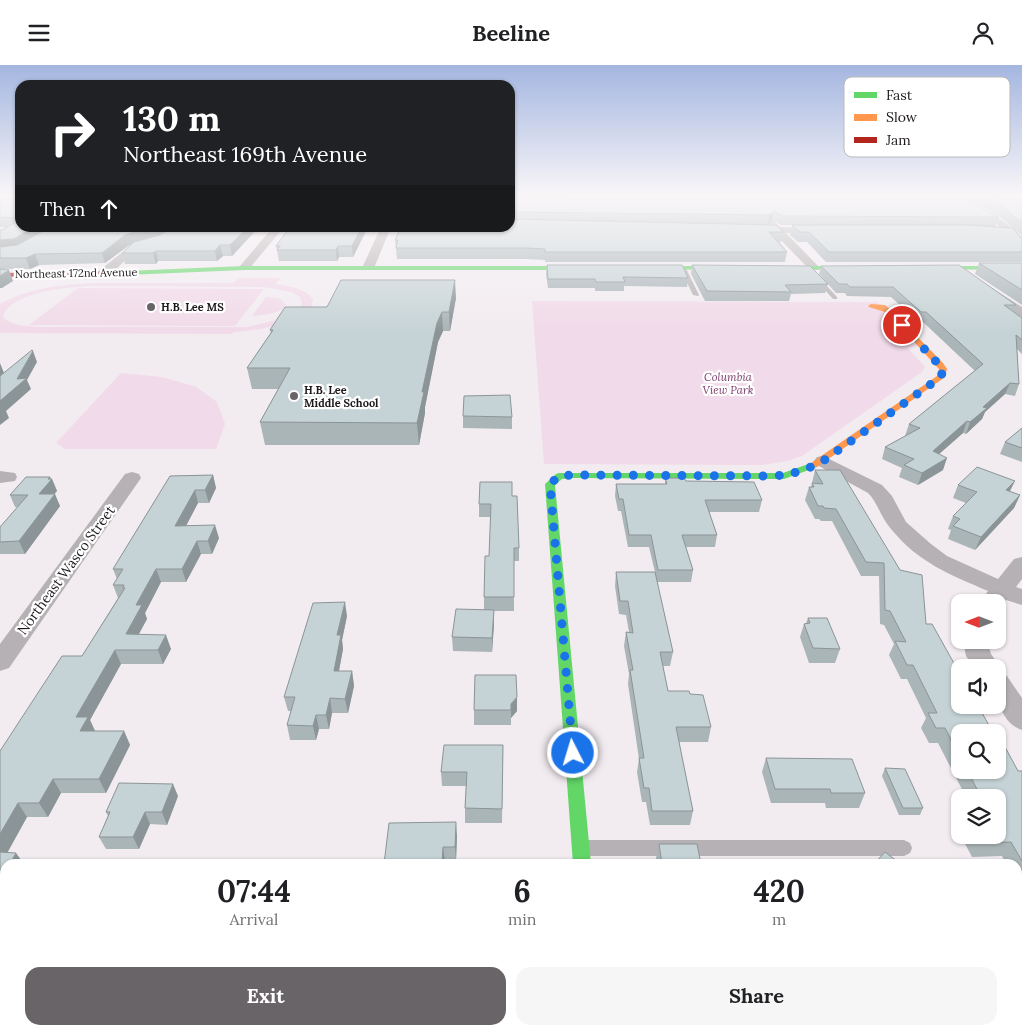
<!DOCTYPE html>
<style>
body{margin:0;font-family:Lora,serif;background:#f6f6f6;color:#202124;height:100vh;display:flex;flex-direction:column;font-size:19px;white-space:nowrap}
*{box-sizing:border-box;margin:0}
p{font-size:16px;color:#757577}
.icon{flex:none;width:28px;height:28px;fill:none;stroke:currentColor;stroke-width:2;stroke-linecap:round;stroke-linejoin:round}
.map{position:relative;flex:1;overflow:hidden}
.side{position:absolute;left:0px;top:794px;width:1022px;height:176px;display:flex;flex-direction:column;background:#fff;border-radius:15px 15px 0 0;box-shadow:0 1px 4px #0004}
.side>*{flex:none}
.hud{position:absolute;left:15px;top:15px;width:500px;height:152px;border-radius:15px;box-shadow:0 1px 4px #0004;background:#202124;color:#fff;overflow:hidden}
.needle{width:32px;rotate:270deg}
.buttons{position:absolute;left:951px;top:529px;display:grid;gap:10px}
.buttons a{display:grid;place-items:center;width:55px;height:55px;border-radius:10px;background:#fff;box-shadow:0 1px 4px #0004;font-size:25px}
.pin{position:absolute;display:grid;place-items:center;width:42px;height:42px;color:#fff;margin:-21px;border:2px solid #fff;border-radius:50%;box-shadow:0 1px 5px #0007}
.me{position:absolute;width:55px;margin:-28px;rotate:355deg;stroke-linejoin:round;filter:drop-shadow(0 0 4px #0008)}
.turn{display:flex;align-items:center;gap:18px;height:105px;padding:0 25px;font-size:22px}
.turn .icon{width:65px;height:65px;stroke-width:2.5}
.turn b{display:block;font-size:35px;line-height:42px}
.then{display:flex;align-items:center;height:48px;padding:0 25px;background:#0003;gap:10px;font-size:19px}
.eta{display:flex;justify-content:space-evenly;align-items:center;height:85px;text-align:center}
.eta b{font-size:30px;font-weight:700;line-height:35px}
.button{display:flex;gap:10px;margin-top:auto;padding:10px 25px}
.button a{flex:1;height:58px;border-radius:15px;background:#696467;color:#fff;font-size:20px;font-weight:700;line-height:58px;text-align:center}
.button a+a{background:#f6f6f6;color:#202124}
header{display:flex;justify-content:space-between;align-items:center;height:65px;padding:0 25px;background:#fff;font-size:22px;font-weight:700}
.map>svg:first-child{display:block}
.green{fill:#f1dae9;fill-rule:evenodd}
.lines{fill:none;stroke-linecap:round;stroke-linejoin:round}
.lane{fill:#b5b1b4;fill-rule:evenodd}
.street{fill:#b5b1b4;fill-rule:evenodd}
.fast{fill:#63d668;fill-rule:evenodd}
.slow{fill:#ff974d;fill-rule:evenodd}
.jam{fill:#b3261e;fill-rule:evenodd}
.wall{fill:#aab5b8}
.shaded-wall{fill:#8b9496}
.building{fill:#c6d3d6;stroke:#8b9496}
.route{stroke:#1a73e8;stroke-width:9;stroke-dasharray:0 16.2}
.poi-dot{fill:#696467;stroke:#fff;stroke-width:2}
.labels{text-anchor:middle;stroke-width:4.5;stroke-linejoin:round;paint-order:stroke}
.far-street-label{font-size:11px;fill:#1f1a1d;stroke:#fff}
.far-poi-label{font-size:11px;font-weight:bold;fill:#1f1a1d;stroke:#fff;text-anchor:start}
.far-park-label{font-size:11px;font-style:italic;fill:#7a3b6b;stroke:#fff}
.street-label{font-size:14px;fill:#1f1a1d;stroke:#fff}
.key{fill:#fff;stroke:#bcbabb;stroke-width:1}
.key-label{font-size:14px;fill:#1f1a1d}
</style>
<header><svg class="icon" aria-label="menu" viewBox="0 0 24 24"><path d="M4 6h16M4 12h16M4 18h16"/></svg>Beeline<svg class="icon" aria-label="person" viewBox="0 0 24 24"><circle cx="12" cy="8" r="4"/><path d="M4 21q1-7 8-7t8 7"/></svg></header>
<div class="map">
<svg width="1022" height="969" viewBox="0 0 1022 969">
<rect width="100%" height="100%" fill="#f2ecf0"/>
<path class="green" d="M238 213H280L276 219C290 221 303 223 313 234L311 243 283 259 260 264 234 267 232 269 0 268V239C42 216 91 218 138 218 170 218 202 218 234 218ZM87 221 263 222 292 227 300 232 302 239 296 246 285 253 248 262H42C28 261 14 262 3 252 10 227 65 223 87 221Z
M78 223 264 224 235 261 29 260Z
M266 232 281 234 286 240C279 250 263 250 252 251Z
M532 236 877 237 923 281 907 282 925 302 922 307 802 391 787 396 762 400 544 399Z
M121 308 162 312 196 322 217 337 225 359 216 384H65L56 378Z"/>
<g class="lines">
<path class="lane" d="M683 201 686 203 699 230 698 231 693 230 680 203Z
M814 211H818L837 232V234H833L814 213Z
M588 775H904L910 778 912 783 910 788 904 791H588L582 788 580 783 582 778Z"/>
<path class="street" d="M741 132H750L780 162 823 163 824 165 819 168H786L818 201 820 203 818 205H810L774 168 748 167V163L769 162Z
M950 132C972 132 1007 156 1022 173V182C1012 179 1004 164 995 158 981 149 960 144 950 132Z
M170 162H180C179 179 148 180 136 186 125 193 111 215 97 211L95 209 129 182 164 170 170 165Z
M273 162H284L248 205H240L238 203 240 201Z
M381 162H391L374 203 372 205H364L362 203Z
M992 223 1022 242V252L1017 251 988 230 986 227 988 224Z
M823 391 882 420 892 431 906 457 931 479 947 491 998 514 1014 494 1022 492V514L1016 522 1022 524V540L1006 535 998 544V538H980L988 526C949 509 919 498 891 464 881 453 878 438 868 428L817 400 814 396 817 392Z
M0 406 15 408 17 412 15 416 0 418Z
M132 407 139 409 141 413 9 603 0 606V579L125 409Z
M963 575H987L991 589 1000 602 998 606V602H974L966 591Z
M998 608 1007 611 1022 633V665C999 657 995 629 998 608Z
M577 965H615L616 969H578Z"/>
<path class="fast" d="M244 201H583L586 203 583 205H244L126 210 123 208 126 206Z
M646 201H728L731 203 728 205 644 204 643 203Z
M776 201H858L861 203 858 205 774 204 773 203Z
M926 201H1022V205L924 204 923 203Z
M814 397 817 398 819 400 817 402 784 414 574 413 562 414 555 420 591 799H573L545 419 556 409 559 408H783Z"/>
<path class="slow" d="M871 239 885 240 892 246 943 298 947 304 945 312 817 402H811L809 400 811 398 937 311 939 304 937 302 888 248 869 242 868 241Z"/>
<path class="jam" d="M126 206 128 207V209L0 212V208Z"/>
</g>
<path class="wall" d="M0 132H20V162H53L49 165H58L57 162H168L163 168 259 162 232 191H223L217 196H158L156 199H125L122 188 132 179 128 181 105 198 39 200 30 204H0V163L1 165 6 162H0Z
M510 132 962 133 958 132H1004V133H1022V171L999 151 969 134 964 133 999 152 995 162 1022 172V197H826L807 177H798L790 170 792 160H781L772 155 768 160 783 167 781 177H779L787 187 785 197H545V195L526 194H397L395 175 398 168V162Z
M368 162 353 192H339L337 196H279L276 181Z
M979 198H1022V240L975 209Z
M547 200 688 213 687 222 624 221V226H595V223H548L546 209Z
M692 200 828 219 825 228 791 229 789 236H705L691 209Z
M821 201 1016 240 1014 247 1022 253V289L1017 284 1019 319 1015 331 1005 329 985 347 982 354 966 369 963 368 939 389 943 405 918 420 899 412 902 403 882 394 885 382 905 371 909 359 975 306 923 257H918L891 232 847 231 845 228H836L819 209Z
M456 233 450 266H443L438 277 425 342V348L419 380H265L260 357 278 324H252L247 303 271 268 270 265 327 242Z
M463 351 512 352V364L463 363Z
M1022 363V397L1000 389 1005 377Z
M815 405H840L926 559 960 609V705H998L1022 706V828L1018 820V799H1006L1002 791 972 792 962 773 964 770H998V732H966L938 678H929L921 663 926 653 907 614H901L889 590 894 579 884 560 880 559 879 511H861L832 456H821L819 454H815L805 435 809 422H811L812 418Z
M213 410 216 423 209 438H198L186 461 219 473 212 489H201L186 517H161L145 548 147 554 139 569 171 584 163 599H121L90 655 95 666H124L130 680 106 728H61L48 752H27L7 788 5 799V834H0V686L82 591 118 533 113 520 117 514 113 504 170 411Z
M50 412 51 414H52L57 426 54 429 60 441 25 489H0V462L18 442H15L10 430Z
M665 413 686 416 762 435 759 447H709L717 470 715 482H686L693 505 691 517H657L673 587 670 601H663L668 626 690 629 711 662 708 677H679L693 746 690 760H650L646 737H642L637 707 639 694 628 619 629 609 624 581 626 567H629L626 550 619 549 615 521 616 507H655L649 482H628L621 446H618L615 431 616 419H665Z
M958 420 1010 427 1020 430 1014 443 975 485 948 474 951 465 948 464 953 451 966 438 953 433Z
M512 431 519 483V496H514V546H494V559L492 587 453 586 452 572 484 545V532L489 491 491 452H479V439Z
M347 551 342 575 343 584 339 606H352L354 621 348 648H332L329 664H319L316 675H290L287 660 291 646H288L284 632Z
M808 553 840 584 835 598H809L800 572 804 559 806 558Z
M475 610 517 646 511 653V660H474V645Z
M503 680 502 758H465V743L466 721H442L441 707Z
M766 693 865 728 859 743H826L825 738H771L762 707Z
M885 703 923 743 920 750H899L882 711Z
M178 731 167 760 150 759 139 784H106L99 772 108 751 106 747Z
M457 771 456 796 384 799Z
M659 779 701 799H657L656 793Z
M375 965V969H203V967Z
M519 965V969H437Z
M719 965H770L771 969H720Z"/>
<path class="shaded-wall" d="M774 146 772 155 768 160 769 150Z
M33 162H53L17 184 0 186V175Z
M149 162H168L163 168 128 181 105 198 102 188 125 170Z
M248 162H259L232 191 230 180Z
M362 162H368L353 192 352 181Z
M220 180 223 191 217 196 215 186Z
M338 181 339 192 337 196 336 185Z
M156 186 158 196 156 199 153 188Z
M35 189 39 200 30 204 26 193Z
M9 205 13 216 2 223H0V211Z
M455 215 456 233 450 266 449 247Z
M442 247 443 266 438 277 425 342V348L419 380 417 358 422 327 437 258Z
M33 286 37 297 27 315 31 324 6 346 9 353 0 360V336L17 314Z
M0 298 4 308 0 311Z
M1010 318 1005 329 985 347 982 354 966 369 970 357 983 342Z
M967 356 963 368 929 398 933 386Z
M947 393 943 405 918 420 922 408Z
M213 410 216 423 209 438 205 425Z
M50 412 51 415 52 414 57 426 44 441 39 429Z
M1015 416 1009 428 1006 425Z
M195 425 198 438 179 474 175 461Z
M55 429 60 441 25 489 19 476Z
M1020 430 1014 443 975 485 981 472Z
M215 460 219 473 212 489 208 476Z
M197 476 201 489 186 517 182 504Z
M156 504 161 517 145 548 147 554 131 583 126 569 136 540Z
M345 537 347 551 342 575 343 584 336 621 334 606 337 570Z
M494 545V559L492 587V573Z
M166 570 171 584 163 599 158 585Z
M115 585 121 599 90 655 95 666H80L76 652Z
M352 606 354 621 348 648 345 634Z
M517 632V646L511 653V639Z
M330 633 332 648 329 664 326 650Z
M316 650 319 664 316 675 313 661Z
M124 666 130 680 106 728 99 714Z
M53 714 61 728 48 752 39 738Z
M173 719 178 731 167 760 162 747Z
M18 738 27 752 0 801V769Z
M145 747 150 759 139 784 133 772Z
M456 757 457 771 456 796 455 782Z
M443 782 445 796V799H442Z
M16 788 24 799H10Z
M5 808V829L0 822V818Z
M0 904 3 907 0 913Z
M370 965H375V969H370Z"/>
<path class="building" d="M18 132H20V162H33L14 174 0 175V166L18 156 17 153 0 152V134L17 135Z
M510 132 963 133 999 152 782 151 774 146 769 150 510 147Z
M984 132H1004V133H1022V158L1003 142Z
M510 154 776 160 783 167H769L787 187H545V184L526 183H396L398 175H395L401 162H510Z
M792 160H968L1013 163 1020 172H1022V187H829L809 167H800Z
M76 162H149L125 170 102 188 35 189 26 193H0V182L17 180 45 165H73Z
M174 162H248L230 180H220L215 186H156L153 188H122L134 177 160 170Z
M290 162H362L352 181H338L336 185H277L280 181H276Z
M979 198H1022V225Z
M547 200H682L688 213 623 212 625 217H596L595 214H548Z
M692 200 810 201 828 219 785 220 791 227 707 226Z
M959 200 1016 240H1004L1022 253V275L1016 270 1019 319 1010 318 983 342 987 343 970 357 967 356 933 386 947 393 922 408 904 400 914 394 885 382 920 363 909 359 983 299 926 247H921L893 222H850L847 219H839L821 201Z
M0 204 9 205 0 211Z
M341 215H455L449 247H442L437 258 422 327H424L417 358 260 357 290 303H247L273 265H270L285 242H327Z
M32 285 33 286 17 314 27 313 0 336V311Z
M510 330 512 352 463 351 464 331Z
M1022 363V383L1005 377Z
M977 402 1015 416 1006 425 1020 430 981 472 953 461 960 454 953 451 977 427 958 420Z
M815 405H840L900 505 922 510 926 559H932L960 609V615H959L960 618V640H972L976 646H981L991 664H994L996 668H960V692L945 663H936L928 648H937L913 600H907L895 576 906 577 890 546 885 545 884 498 866 497 836 444 824 443 823 441H818L809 422H814L812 418 823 419Z
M213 410 205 425H195L175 461 215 460 208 476H197L182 504H156L136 540H142L126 569 166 570 158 585H115L76 652H88L80 666H124L99 714H53L39 738H18L0 769V686L62 591H82L125 523H123L124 520H113L123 504H113L170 411Z
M26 412H50L48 414H52L39 429H55L19 476 0 477V462L28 430H10Z
M665 413H684L686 416 754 417 762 435H705L717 470H682L693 505H658L651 470H629L623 434H619L616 419H667Z
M480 417H512V431H517L519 483H514V532H484L485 491H489L491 439H479Z
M616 507H655L673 587H660L668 626H689L690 629 703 630 711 662H676L693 746H652L649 723H644L639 693H644L630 605H633L626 567 633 568 628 536H620Z
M345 537 337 570H341L334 606H352L345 634 330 633 326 650H316L313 661 287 660 295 632H284L313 538Z
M456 544 494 545 492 573 452 572Z
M808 553H827L840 584 813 583 804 559 810 558Z
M475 610H516L517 632 511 639V645H474Z
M998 669 1018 706H1022V796L1011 777 981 778 977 770H998V732H981L967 705H998Z
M444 680H503L502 744 465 743 467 707H441Z
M766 693 852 694 865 728H831L830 724H775Z
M885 703 905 704 923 743H903Z
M119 718 173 719 162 747H145L133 772H99L110 747H106Z
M456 757 455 782H443L442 799H384L389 758Z
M659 779H697L701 799H662Z
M0 787 16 788 10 799H5V808L0 818Z
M885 787 901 799H874Z
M203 965H370V969H280L203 967Z
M437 965H519V967H501V969H437Z
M727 965H770L771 969H728Z"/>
<linearGradient id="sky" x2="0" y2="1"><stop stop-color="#a4b6e0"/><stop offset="0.49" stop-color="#f9f6f8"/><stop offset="1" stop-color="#f9f6f8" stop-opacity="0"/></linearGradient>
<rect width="1022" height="267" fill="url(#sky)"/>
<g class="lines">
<path class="route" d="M573 688 550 419 559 411 574 410 772 411C792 410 806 405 823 396L941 312 943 304 902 260"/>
</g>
<g class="poi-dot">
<circle cx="151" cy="242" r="5"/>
<circle cx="294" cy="331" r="5"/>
</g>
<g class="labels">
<g class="far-street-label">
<text transform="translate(76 208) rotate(-1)" y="4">Northeast 172nd Avenue</text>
</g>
<g class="far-poi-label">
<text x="161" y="246">H.B. Lee MS</text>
<text x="304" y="329">H.B. Lee<tspan x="304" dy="13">Middle School</tspan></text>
</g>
<g class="far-park-label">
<text x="728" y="316">Columbia<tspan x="728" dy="13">View Park</tspan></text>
</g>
<g class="street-label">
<text transform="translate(66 505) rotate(-54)" y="5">Northeast Wasco Street</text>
</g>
</g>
<rect x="844" y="12" width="166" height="80" rx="8" class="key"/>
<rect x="854" y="27" width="23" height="6" fill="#63d668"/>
<rect x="854" y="49" width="23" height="7" fill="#ff974d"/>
<rect x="854" y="72" width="23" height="6" fill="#b3261e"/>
<g class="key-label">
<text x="886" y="35">Fast</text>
<text x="886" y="57">Slow</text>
<text x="886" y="80">Jam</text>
</g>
</svg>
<div class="buttons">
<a><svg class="needle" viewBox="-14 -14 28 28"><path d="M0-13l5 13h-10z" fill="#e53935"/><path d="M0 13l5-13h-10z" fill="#757577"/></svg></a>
<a><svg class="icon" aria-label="sound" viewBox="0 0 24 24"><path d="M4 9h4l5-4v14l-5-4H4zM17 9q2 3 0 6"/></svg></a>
<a><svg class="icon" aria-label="search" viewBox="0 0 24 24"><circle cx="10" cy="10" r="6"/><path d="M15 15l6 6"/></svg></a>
<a><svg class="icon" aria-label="layers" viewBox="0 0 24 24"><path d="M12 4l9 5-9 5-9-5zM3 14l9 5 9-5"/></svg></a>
</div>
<div class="pin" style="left:902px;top:260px;background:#d93025"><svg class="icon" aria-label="arrive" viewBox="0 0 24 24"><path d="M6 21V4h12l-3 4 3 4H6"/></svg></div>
<svg class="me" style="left:573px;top:688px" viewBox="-20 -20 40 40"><circle r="17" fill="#1a73e8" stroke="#fff" stroke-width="3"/><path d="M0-11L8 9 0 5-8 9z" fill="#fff"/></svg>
<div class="hud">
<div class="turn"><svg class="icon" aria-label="right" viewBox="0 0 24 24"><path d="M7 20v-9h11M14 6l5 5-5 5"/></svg><div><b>130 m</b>Northeast 169th Avenue</div></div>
<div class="then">Then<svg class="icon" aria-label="ahead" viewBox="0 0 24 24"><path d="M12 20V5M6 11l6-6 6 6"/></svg></div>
</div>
<section class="side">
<div class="eta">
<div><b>07:44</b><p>Arrival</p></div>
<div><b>6</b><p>min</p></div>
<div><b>420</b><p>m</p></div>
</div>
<div class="button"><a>Exit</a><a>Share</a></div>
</section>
</div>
